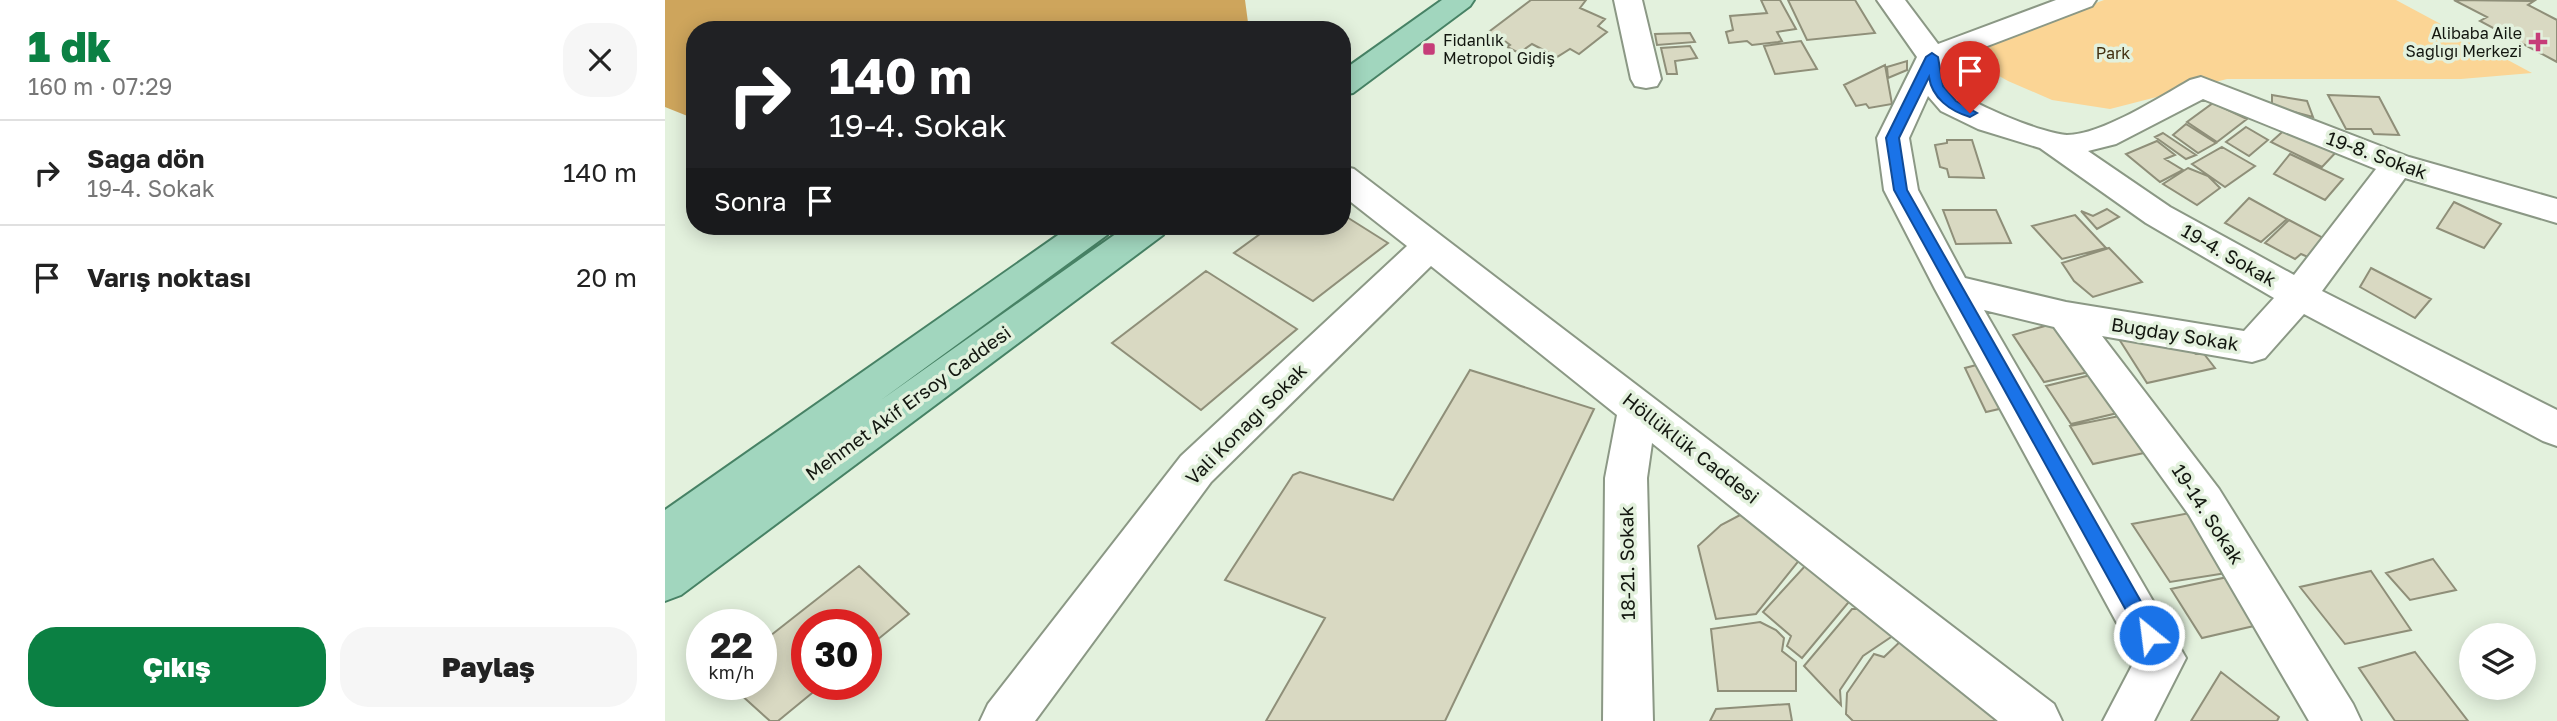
<!DOCTYPE html>
<html lang="tr">
<meta charset="utf-8">
<style>
body{margin:0;font-family:"Golos Text",sans-serif;background:#f6f6f6;color:#222;height:100vh;display:flex;flex-direction:column;font-size:26px;white-space:nowrap}
*{box-sizing:border-box;margin:0}
p{font-size:23px;color:#767676}
.icon{flex:none;width:38px;height:38px;fill:none;stroke:currentColor;stroke-width:2;stroke-linecap:round;stroke-linejoin:round}
.map{position:relative;flex:1;overflow:hidden}
.details{display:flex;flex-direction:column;background:#fff;width:665px}
.details>*{flex:none}
.guide{position:absolute;left:21px;top:21px;width:665px;height:214px;border-radius:28px;box-shadow:0 4px 18px #0003;background:#202124;color:#fff;overflow:hidden}
.controls{position:absolute;left:1794px;top:623px;display:grid;gap:14px}
.controls a{display:grid;place-items:center;width:77px;height:77px;border-radius:50%;background:#fff;box-shadow:0 4px 18px #0003;font-size:35px}
.speed{position:absolute;left:21px;top:609px;display:flex;gap:14px;font-size:35px;font-weight:700;text-align:center}
.speed>*{display:grid;place-content:center;width:91px;height:91px;border-radius:50%;background:#fff;box-shadow:0 4px 18px #0003;line-height:1}
.speed small{font-size:18px;font-weight:400}
.speed .limit{border:10px solid #d22;background:#fff;color:#111}
.pin{position:absolute;display:grid;place-items:center;width:60px;height:60px;color:#fff;margin:-72px -30px;border-radius:50% 50% 50% 0;rotate:-45deg;box-shadow:0 0 7px #0007}
.pin .icon{rotate:45deg}
.me{position:absolute;width:77px;margin:-38px;rotate:331deg;stroke-linejoin:round;filter:drop-shadow(0 0 5px #0008)}
.turn{display:flex;align-items:center;gap:24px;height:147px;padding:0 28px;font-size:32px}
.turn .icon{width:91px;height:91px;stroke-width:2.5}
.turn b{display:block;font-size:49px;line-height:60px}
.then{display:flex;align-items:center;height:66px;padding:0 28px;background:#0003;gap:14px;font-size:26px}
.round{display:grid;place-items:center;flex:none;width:74px;height:74px;border-radius:28px;background:#f6f6f6}
.summary{display:flex;align-items:center;justify-content:space-between;height:119px;padding:0 28px}
h1{font-size:42px;font-weight:800;line-height:52px;color:#0b8043}
.action{display:flex;gap:14px;margin-top:auto;padding:14px 28px}
.action a{flex:1;height:80px;border-radius:28px;background:#0b8043;color:#fff;font-size:28px;font-weight:800;line-height:80px;text-align:center}
.action a+a{background:#f6f6f6;color:#222}
ul{padding:0;list-style:none}
li{display:flex;align-items:center;gap:21px;height:105px;padding:0 28px;border-top:2px solid #e0e0e0}
li div{flex:1}
li b{display:block;font-size:26px}
li em{font-style:normal}
main{display:flex;flex:1;min-height:0}
.map>svg:first-child{display:block}
.green{fill:#fbd595}
.forest{fill:#cea55c}
.building{fill:#d9d9c2;stroke:#8f8f79;stroke-width:2}
.lines{fill:none;stroke-linecap:round;stroke-linejoin:round}
.minor-casing{stroke:#8b9885;stroke-width:4}
.major-casing{stroke:#478265;stroke-width:4}
.minor{fill:#fff;fill-rule:evenodd}
.major{fill:#a1d6be;fill-rule:evenodd}
.route{fill:#1a73e8;stroke:#114b97;stroke-width:2}
.poi-dot{fill:#c63d79;stroke:#e3f1dd;stroke-width:2.5}
.labels{text-anchor:middle;stroke-width:7;stroke-linejoin:round;paint-order:stroke}
.far-poi-label{font-size:16px;fill:#131710;stroke:#e3f1dd;text-anchor:end}
.far-park-label{font-size:16px;fill:#423010;stroke:#e3f1dd}
.street-label{font-size:19px;fill:#131710;stroke:#e3f1dd}
</style>
<main>
<section class="details">
<div class="summary"><div><h1>1 dk</h1><p>160 m · 07:29</p></div><a class="round"><svg class="icon" aria-label="close" viewBox="0 0 24 24"><path d="M6 6l12 12M18 6L6 18"/></svg></a></div>
<ul>
<li><svg class="icon" aria-label="right" viewBox="0 0 24 24"><path d="M7 20v-9h11M14 6l5 5-5 5"/></svg><div><b>Sağa dön</b><p>19-4. Sokak</p></div><em>140 m</em></li>
<li><svg class="icon" aria-label="arrive" viewBox="0 0 24 24"><path d="M6 21V4h12l-3 4 3 4H6"/></svg><div><b>Varış noktası</b></div><em>20 m</em></li>
</ul>
<div class="action"><a>Çıkış</a><a>Paylaş</a></div>
</section>
<div class="map">
<svg width="1892" height="721" viewBox="0 0 1892 721">
<rect width="100%" height="100%" fill="#e3f1dd"/>
<path class="green" d="M1439 0H1731L1867 73 1796 79H1562L1445 109 1387 100 1343 81 1295 54Z"/>
<path class="forest" d="M0 0H580L584 30H30V119L0 107Z"/>
<path class="building" d="M866 0H921L915 8 940 19 933 26 942 32 914 54 905 49 892 57 867 44 854 53 842 47 845 45 841 42 821 34Z
M1096 0H1115L1131 29 1112 32 1117 41 1113 42 1087 45 1082 41 1064 43 1061 32 1068 30 1065 16 1102 13Z
M1123 0H1190L1210 33 1142 40Z
M1789 0 1869 1 1863 5 1892 20V62L1815 21 1822 17Z
M1025 33 1030 42 992 45 990 34Z
M1136 41 1152 69 1110 74 1099 46Z
M1025 46 1032 58 1010 61 1012 74H1002L996 48Z
M1242 61V70L1223 78 1222 67Z
M1220 65 1227 104 1204 108 1201 104 1191 106 1179 85Z
M1607 95 1642 101 1648 117 1607 106Z
M1663 95 1714 97 1734 135 1709 134 1706 129H1681Z
M1548 103 1582 119 1552 142 1522 122Z
M1521 124 1551 143 1533 153 1508 135Z
M1625 125 1674 149 1657 167 1606 142Z
M1581 127 1603 140 1584 156 1561 142Z
M1498 133 1531 155 1521 159 1490 137Z
M1282 140H1307L1319 178 1284 177 1282 169 1275 167 1270 145 1282 143Z
M1492 141 1510 155 1500 159 1518 170 1495 182 1461 154Z
M1557 147 1590 166 1560 187 1527 164Z
M1625 154 1678 179 1660 200 1609 174Z
M1523 168 1543 176 1555 188 1532 205 1498 184Z
M1584 198 1622 219 1596 242 1560 223Z
M1789 202 1836 224 1819 248 1772 228Z
M1442 209 1454 217 1432 229 1416 211 1428 216Z
M1278 210H1331L1346 243 1291 244Z
M677 214 723 243 648 301 569 253 606 226H677Z
M1410 215 1441 248 1397 259 1367 226Z
M1624 220 1664 241 1650 260 1636 254 1630 259 1600 243Z
M1444 248 1477 282 1428 297 1409 281 1397 263Z
M1706 268 1766 299 1750 318 1695 287Z
M541 271 632 329 536 410 447 343Z
M1394 322 1428 371 1379 382 1348 335Z
M1470 333 1512 343 1531 354H1539L1550 368 1482 383 1454 339Z
M1323 362 1347 406 1321 412 1300 368Z
M805 370 929 409 780 721H601L660 618 560 580 628 475 635 472 728 500Z
M1438 372 1461 411 1406 424 1381 386Z
M1464 414 1488 451 1428 464 1405 426Z
M1535 511 1574 571 1505 582 1467 524Z
M1077 514 1136 558 1091 614 1051 619 1033 546 1056 525Z
M1768 559 1791 590 1745 600 1721 573Z
M194 566 244 614 201 649V625H142V684H158L113 721H105L64 684H96V643Z
M1140 566 1188 597 1137 658 1122 646 1126 636 1098 612Z
M1706 571 1746 630 1680 644 1635 587Z
M1577 574 1606 622 1537 638 1506 589Z
M1187 609H1210L1238 629 1198 656 1175 690 1176 705 1139 666Z
M1095 622 1111 630 1119 638 1117 651 1131 662V691H1053L1046 629Z
M1242 635 1348 721H1188L1181 714 1182 693 1209 654 1219 657Z
M1750 652 1803 721H1730L1694 668Z
M1556 672 1614 717 1612 721H1526Z
M1124 704 1127 721H1045L1051 709Z"/>
<g class="lines">
<g class="minor-casing">
<path id="minor" d="M949 0H977L996 79 992 86 981 88 970 86 966 79Z
M1212 0H1240L1273 44 1391 0H1431L1427 6 1283 61C1284 70 1284 81 1289 87 1301 103 1382 135 1402 135 1436 135 1495 97 1525 80L1536 77 1744 157 1892 199V223L1740 178 1657 291 1892 410V446L1878 441 1639 314 1600 358 1587 362 1437 336 1554 489 1688 704 1696 721H1644L1524 515 1389 327 1319 310 1521 658 1489 721H1438L1471 658 1270 289 1219 190 1212 138 1252 57ZM1263 96 1276 111 1313 129 1375 148 1481 223 1609 298 1579 331 1401 302 1300 278 1253 190 1244 138ZM1538 99 1711 169 1629 275 1505 207 1423 151 1451 144Z
M677 166 689 169 1389 704 1397 721H1333L987 443 982 478 988 721H938L940 478 952 415 766 266 546 482 370 721H315L323 704 516 456 742 246 677 195Z"/>
</g>
<g class="major-casing">
<path id="major" d="M777 0H809L805 6 688 93 677 95V71Z
M406 226H447L442 235 216 400 462 226H503L498 235 16 595 0 601V510Z"/>
</g>
<use href="#minor" class="minor"/>
<use href="#major" class="major"/>
</g>
<path class="route" d="M1267 53 1273 57 1278 86 1291 101 1312 113 1305 117C1285 111 1267 98 1264 77L1234 138 1242 190 1491 628 1494 635 1491 641 1484 644 1478 641 1229 190 1221 138 1261 57Z"/>
<g class="poi-dot">
<path d="M1869.5 31.5h7v7h7v7h-7v7h-7v-7h-7v-7h7z"/>
<rect x="757" y="42" width="14" height="14" rx="3.5"/>
</g>
<g class="labels">
<g class="far-poi-label">
<text x="1857" y="39">Alibaba Aile<tspan x="1857" dy="18">Sağlığı Merkezi</tspan></text>
<text x="778" y="46" text-anchor="start">Fidanlık<tspan x="778" dy="18">Metropol Gidiş</tspan></text>
</g>
<g class="far-park-label">
<text x="1448" y="59">Park</text>
</g>
<g class="street-label">
<text transform="translate(1712 155) rotate(20)" y="7">19-8. Sokak</text>
<text transform="translate(1564 255) rotate(30)" y="7">19-4. Sokak</text>
<text transform="translate(1510 334) rotate(9)" y="7">Buğday Sokak</text>
<text transform="translate(243 403) rotate(-36)" y="7">Mehmet Akif Ersoy Caddesi</text>
<text transform="translate(581 424) rotate(-45)" y="7">Vali Konağı Sokak</text>
<text transform="translate(1026 448) rotate(38)" y="7">Höllüklük Caddesi</text>
<text transform="translate(1543 514) rotate(57)" y="7">19-14. Sokak</text>
<text transform="translate(962 563) rotate(-91)" y="7">18-21. Sokak</text>
</g>
</g>
</svg>
<div class="controls">
<a><svg class="icon" aria-label="layers" viewBox="0 0 24 24"><path d="M12 4l9 5-9 5-9-5zM3 14l9 5 9-5"/></svg></a>
</div>
<div class="speed"><div>22<small>km/h</small></div><div class="limit">30</div></div>
<div class="pin" style="left:1305px;top:113px;background:#d93025"><svg class="icon" aria-label="arrive" viewBox="0 0 24 24"><path d="M6 21V4h12l-3 4 3 4H6"/></svg></div>
<svg class="me" style="left:1484px;top:635px" viewBox="-20 -20 40 40"><circle r="17" fill="#1a73e8" stroke="#fff" stroke-width="3"/><path d="M0-11L8 9 0 5-8 9z" fill="#fff"/></svg>
<div class="guide">
<div class="turn"><svg class="icon" aria-label="right" viewBox="0 0 24 24"><path d="M7 20v-9h11M14 6l5 5-5 5"/></svg><div><b>140 m</b>19-4. Sokak</div></div>
<div class="then">Sonra<svg class="icon" aria-label="arrive" viewBox="0 0 24 24"><path d="M6 21V4h12l-3 4 3 4H6"/></svg></div>
</div>
</div>
</main>
